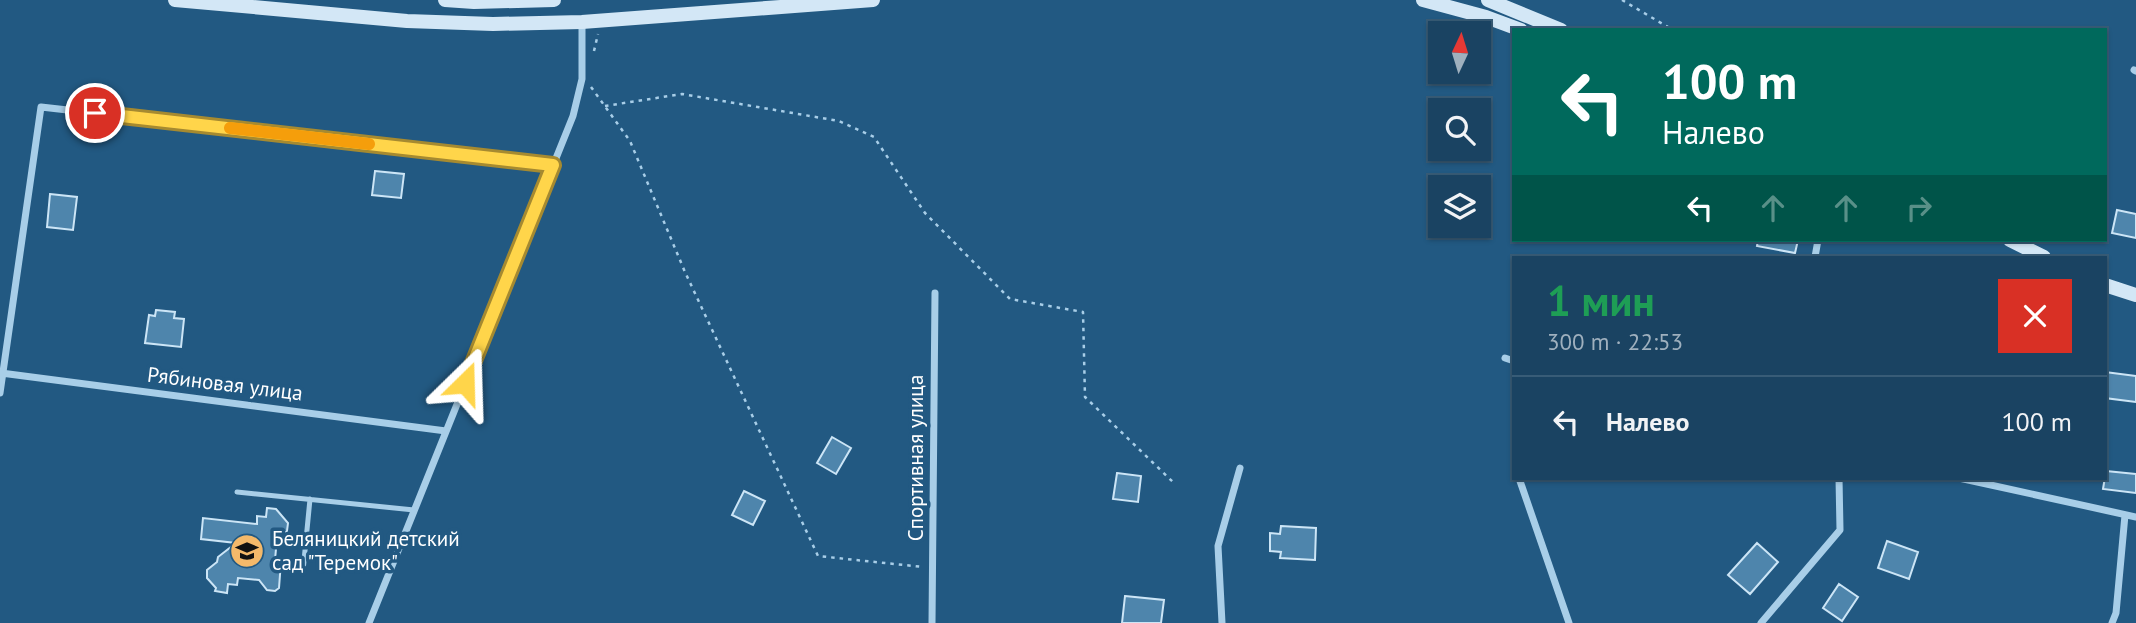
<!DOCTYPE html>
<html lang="ru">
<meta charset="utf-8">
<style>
body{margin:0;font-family:"PT Sans",sans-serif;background:#274e6b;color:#f1f3f6;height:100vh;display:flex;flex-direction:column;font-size:26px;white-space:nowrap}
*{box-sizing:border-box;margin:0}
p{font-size:23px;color:#9fb0be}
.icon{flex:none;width:38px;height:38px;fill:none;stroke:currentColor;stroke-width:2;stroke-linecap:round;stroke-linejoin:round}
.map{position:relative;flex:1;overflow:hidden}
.sheet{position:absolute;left:1512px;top:256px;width:595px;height:224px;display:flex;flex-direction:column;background:#1a4362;border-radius:0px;box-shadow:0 2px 5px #0004,0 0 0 2px #385c77}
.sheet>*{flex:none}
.hud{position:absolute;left:1512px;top:28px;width:595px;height:214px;border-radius:0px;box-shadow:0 2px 5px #0004,0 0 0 2px #385c77;background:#00695c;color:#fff;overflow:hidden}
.needle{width:46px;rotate:4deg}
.fabs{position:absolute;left:1428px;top:21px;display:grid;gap:14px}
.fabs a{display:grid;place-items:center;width:63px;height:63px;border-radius:0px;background:#1a4362;box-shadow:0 2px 5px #0004,0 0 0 2px #385c77;font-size:35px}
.pin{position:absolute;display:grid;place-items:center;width:60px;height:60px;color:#fff;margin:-30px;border:4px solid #fff;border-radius:50%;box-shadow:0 2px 7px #0007}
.me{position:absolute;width:77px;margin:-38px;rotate:22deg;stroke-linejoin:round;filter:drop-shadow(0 0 5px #0008)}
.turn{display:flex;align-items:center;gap:24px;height:147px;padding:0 35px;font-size:32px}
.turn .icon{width:91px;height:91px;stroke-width:2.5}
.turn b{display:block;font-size:49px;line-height:60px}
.lanes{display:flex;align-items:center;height:66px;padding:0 35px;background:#0003;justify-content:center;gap:35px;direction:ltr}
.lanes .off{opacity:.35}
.round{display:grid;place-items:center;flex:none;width:74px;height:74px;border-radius:0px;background:#274e6b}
.overview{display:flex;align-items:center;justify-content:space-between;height:119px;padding:0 35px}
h1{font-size:42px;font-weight:700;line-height:52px;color:#1e9e55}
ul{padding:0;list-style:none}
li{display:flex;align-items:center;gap:21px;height:91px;padding:0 35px;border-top:2px solid #385c77}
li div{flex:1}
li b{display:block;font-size:26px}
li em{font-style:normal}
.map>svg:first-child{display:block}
.building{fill:#4e85ac;stroke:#cce5f6;stroke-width:2}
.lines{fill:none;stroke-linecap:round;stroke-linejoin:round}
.path{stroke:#a8cee8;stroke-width:2.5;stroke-dasharray:3.5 5;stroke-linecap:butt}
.service{stroke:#a8cee8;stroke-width:5}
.minor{stroke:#a8cee8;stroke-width:7}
.secondary{stroke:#d3e7f6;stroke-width:14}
.route-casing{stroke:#a68a30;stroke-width:18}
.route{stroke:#ffd54a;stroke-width:12}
.slow{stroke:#f59e0b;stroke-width:12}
.labels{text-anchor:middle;stroke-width:7;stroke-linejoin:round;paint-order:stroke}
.street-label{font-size:21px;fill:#fff;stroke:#225982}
.poi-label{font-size:21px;fill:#fff;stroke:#225982;text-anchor:start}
</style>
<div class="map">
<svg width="2136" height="623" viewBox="0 0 2136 623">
<rect width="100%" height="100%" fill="#225982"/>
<path class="building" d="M375 171 404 174 401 198 372 195Z
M50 194 77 197 73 230 47 227Z
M2117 210 2136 214V238L2112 233Z
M1758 240H1798L1795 253 1757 246Z
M156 310 175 312 174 318 184 319 181 347 145 343 149 315 155 316Z
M2105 372 2136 376V402L2105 398Z
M832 437 851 448 836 474 817 463Z
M2106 471 2136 474V493L2103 489Z
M1117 473 1141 476 1138 502 1113 499Z
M744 491 765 501 753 525 732 515Z
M267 508 276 509 288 523 287 531 277 538 275 560 281 561 279 588 275 591 267 590 259 580 238 578 237 585 228 584 227 593 215 591 216 588 207 578V570L217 562 218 557 236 543 201 539 203 518 257 524V516L266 517Z
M1281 526 1316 528 1315 560 1280 558 1281 552 1270 551V533L1280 534Z
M1887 541 1918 552 1909 579 1878 568Z
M1757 543 1778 562 1750 594 1728 575Z
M1839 584 1858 597 1842 621 1823 608Z
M1125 596 1164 600 1161 623H1122Z"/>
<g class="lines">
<path class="path" d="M1622 0 1673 30
M594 51 598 34
M591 87 630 141 685 272 818 556 923 567
M605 106 682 94 839 121 874 137 925 213 1010 299 1083 312 1085 397 1175 484"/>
<path class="service" d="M237 492 414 510
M303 571 310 499"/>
<path class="minor" d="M2134 70 2136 71
M1815 257 1818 240
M1505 358 1514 361
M1 373 446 431
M0 393 41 107 553 165
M1959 478 2136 517
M1520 481 1569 623
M369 623 573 116 582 79V22
M932 623 935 293
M1222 623 1218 546 1240 468
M1761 623 1840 530 1839 478
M2112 623 2116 613 2125 515"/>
<path class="secondary" d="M175 0 407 21 493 24 582 22 873 0
M445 0 474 2 554 0
M1423 0 1486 17 1521 30
M1488 0 1561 30
M2010 240 2044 257
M2105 285 2136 295"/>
</g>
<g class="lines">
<g class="route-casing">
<path id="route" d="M95 113 553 165 465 383"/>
</g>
<use href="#route" class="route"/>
<path class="slow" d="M230 128 369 144"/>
</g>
<defs>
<g id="school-disc" transform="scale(1.75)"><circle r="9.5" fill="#f4b96a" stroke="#225982"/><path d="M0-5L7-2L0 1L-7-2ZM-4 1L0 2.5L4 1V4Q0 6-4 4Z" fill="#111"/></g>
</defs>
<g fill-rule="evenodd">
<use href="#school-disc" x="247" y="551"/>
</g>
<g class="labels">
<g class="street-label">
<text transform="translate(225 384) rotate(7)" y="7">Рябиновая улица</text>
<text transform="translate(916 458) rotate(-90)" y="7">Спортивная улица</text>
</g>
<g class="poi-label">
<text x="272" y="546">Беляницкий детский<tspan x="272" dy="24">сад "Теремок"</tspan></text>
</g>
</g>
</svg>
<div class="fabs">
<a><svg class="needle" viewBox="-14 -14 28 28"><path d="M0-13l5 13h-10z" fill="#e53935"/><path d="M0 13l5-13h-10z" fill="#9fb0be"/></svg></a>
<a><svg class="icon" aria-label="search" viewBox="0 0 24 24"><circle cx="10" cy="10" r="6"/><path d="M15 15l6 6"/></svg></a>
<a><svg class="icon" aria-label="layers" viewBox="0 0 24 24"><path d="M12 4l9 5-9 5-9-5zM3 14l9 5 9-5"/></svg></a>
</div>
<div class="pin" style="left:95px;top:113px;background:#d93025"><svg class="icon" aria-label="arrive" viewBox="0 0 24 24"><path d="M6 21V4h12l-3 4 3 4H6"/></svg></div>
<svg class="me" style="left:465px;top:383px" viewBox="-20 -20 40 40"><path d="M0-17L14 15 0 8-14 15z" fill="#ffd54a" stroke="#fff" stroke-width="4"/></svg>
<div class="hud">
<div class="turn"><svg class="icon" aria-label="left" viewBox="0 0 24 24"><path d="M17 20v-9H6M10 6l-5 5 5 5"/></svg><div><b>100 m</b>Налево</div></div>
<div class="lanes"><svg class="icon" aria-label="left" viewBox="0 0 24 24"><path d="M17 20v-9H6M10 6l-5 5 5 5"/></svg><svg class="icon off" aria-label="ahead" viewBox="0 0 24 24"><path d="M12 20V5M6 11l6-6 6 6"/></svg><svg class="icon off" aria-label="ahead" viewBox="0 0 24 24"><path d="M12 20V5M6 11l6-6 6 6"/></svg><svg class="icon off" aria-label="right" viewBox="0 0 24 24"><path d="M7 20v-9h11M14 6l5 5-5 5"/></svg></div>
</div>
<section class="sheet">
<div class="overview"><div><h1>1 мин</h1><p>300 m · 22:53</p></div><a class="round" style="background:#d93025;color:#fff"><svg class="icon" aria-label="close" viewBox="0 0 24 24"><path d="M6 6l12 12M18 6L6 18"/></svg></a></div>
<ul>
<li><svg class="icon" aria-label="left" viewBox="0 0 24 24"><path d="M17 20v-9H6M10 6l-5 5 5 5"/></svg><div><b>Налево</b></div><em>100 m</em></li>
</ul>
</section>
</div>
